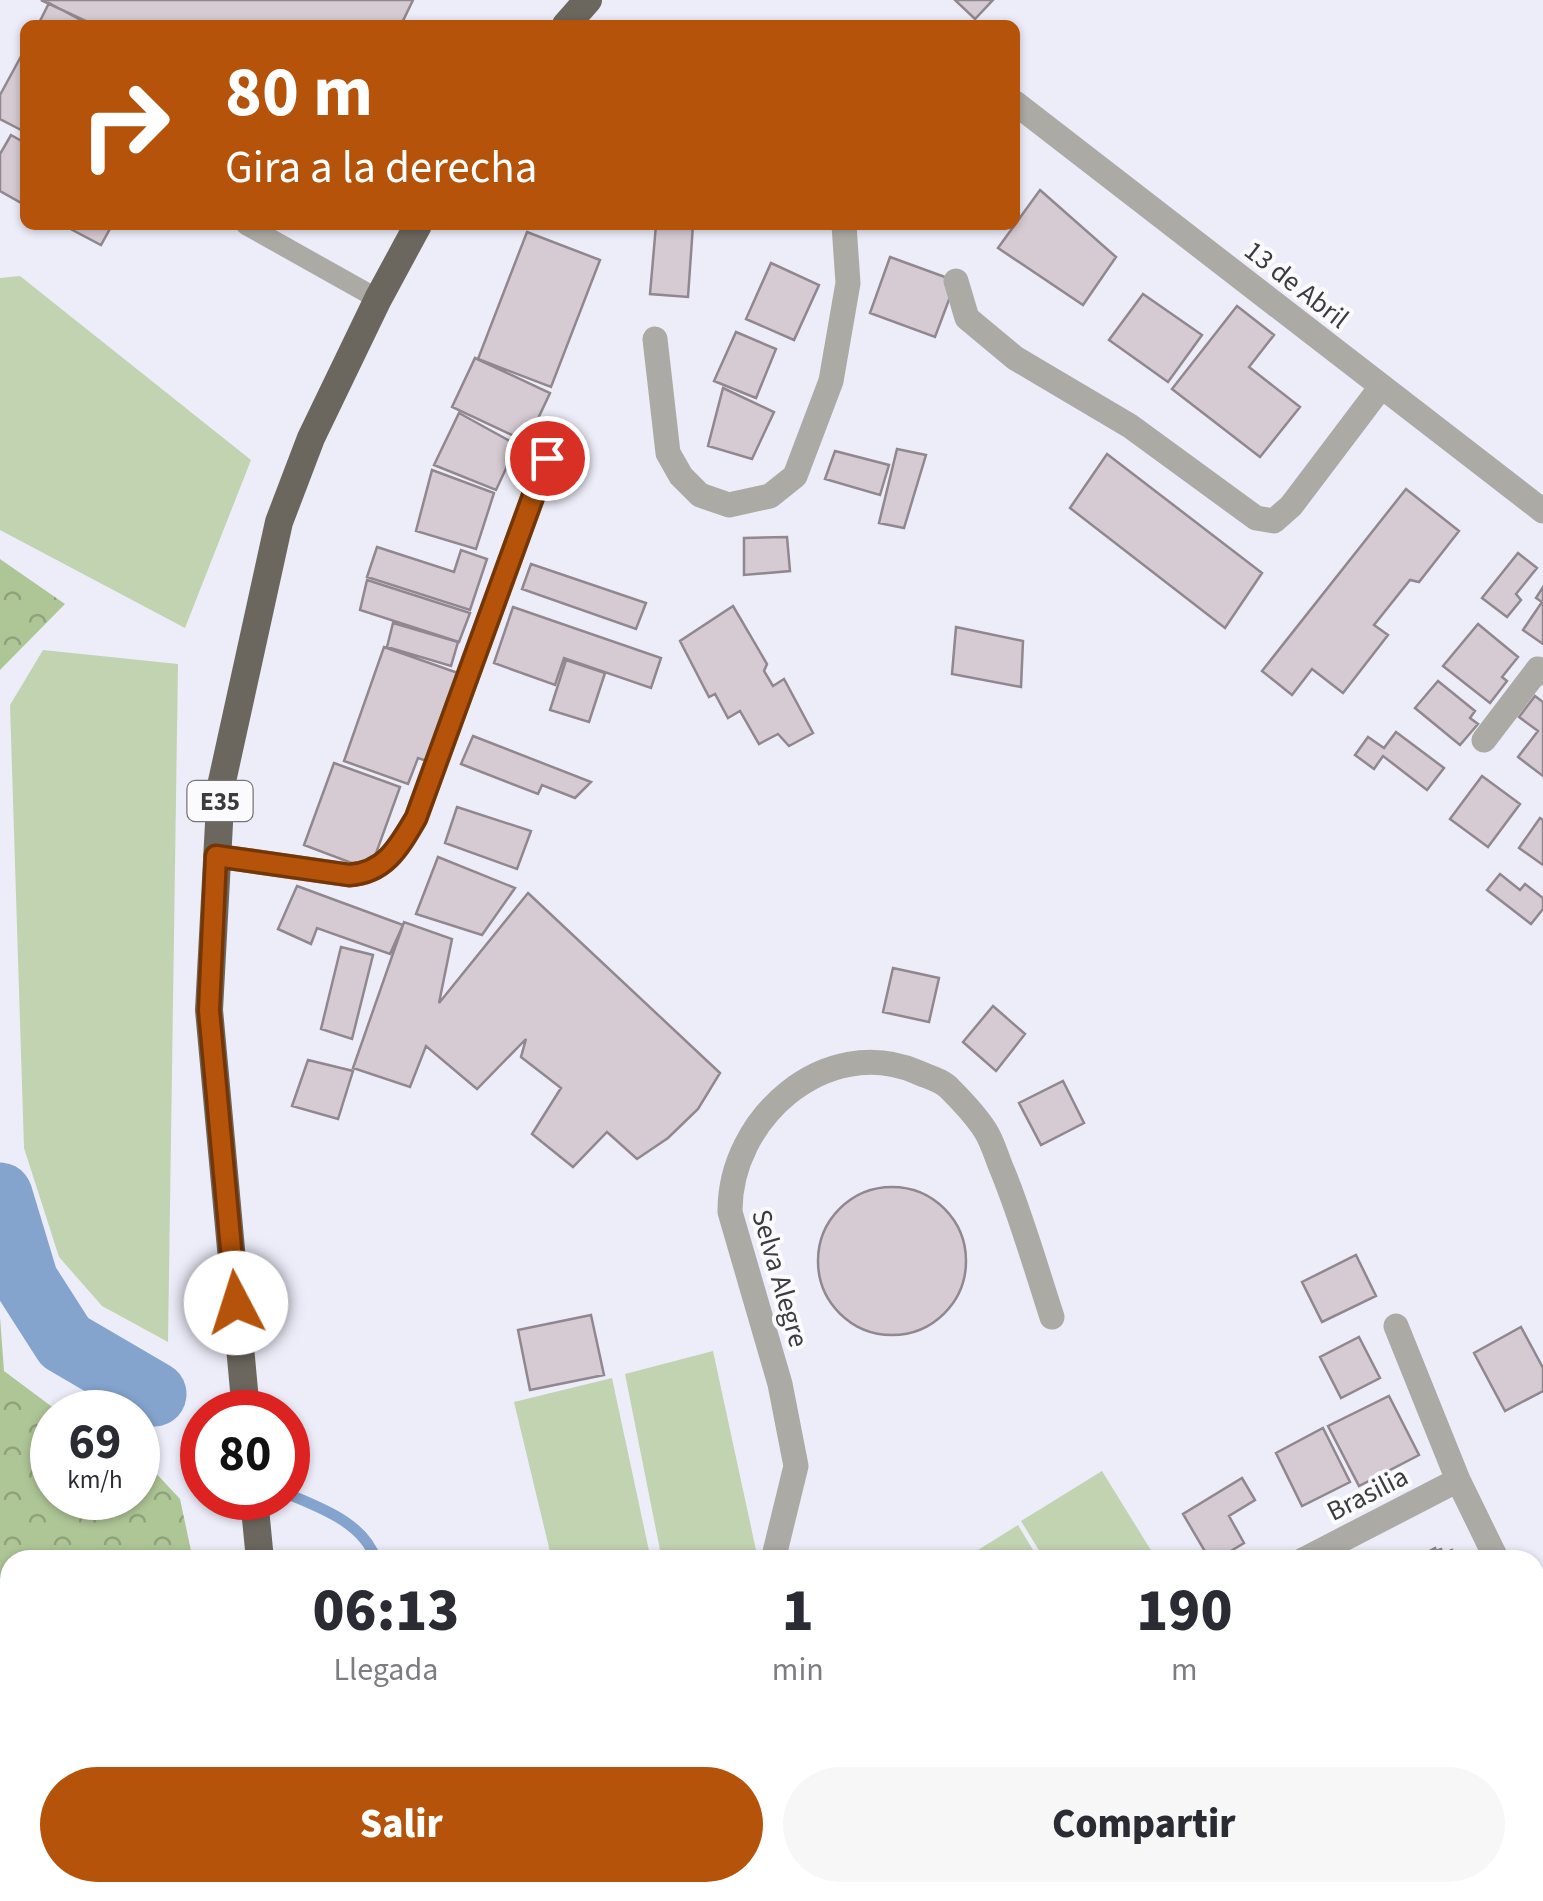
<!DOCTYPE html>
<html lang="es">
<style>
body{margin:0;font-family:"Source Sans 3",sans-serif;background:#f7f7f7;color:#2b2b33;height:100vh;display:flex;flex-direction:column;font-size:38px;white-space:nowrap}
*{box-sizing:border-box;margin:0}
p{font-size:32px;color:#7c7c81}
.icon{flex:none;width:55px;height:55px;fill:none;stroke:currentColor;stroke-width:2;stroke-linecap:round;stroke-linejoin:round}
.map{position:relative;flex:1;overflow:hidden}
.side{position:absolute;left:0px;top:1550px;width:1545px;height:352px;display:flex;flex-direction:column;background:#fff;border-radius:30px 30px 0 0;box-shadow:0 2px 8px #0004}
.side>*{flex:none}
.guide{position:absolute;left:20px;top:20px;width:1000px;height:210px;border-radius:15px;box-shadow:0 2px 8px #0004;background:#b45309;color:#fff;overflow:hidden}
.speed{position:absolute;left:30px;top:1390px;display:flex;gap:20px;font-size:50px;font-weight:700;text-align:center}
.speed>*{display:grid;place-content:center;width:130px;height:130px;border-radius:50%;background:#fff;box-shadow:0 2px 8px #0004;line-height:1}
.speed small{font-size:25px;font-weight:400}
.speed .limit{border:15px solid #d22;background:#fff;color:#111}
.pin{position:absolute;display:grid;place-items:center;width:85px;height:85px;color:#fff;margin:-42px;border:5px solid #fff;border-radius:50%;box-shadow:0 2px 10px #0007}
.me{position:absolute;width:110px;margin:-55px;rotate:355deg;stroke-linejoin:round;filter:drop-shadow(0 0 8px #0008)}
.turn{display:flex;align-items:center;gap:35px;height:210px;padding:0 40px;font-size:45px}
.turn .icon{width:130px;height:130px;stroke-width:2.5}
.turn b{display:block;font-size:70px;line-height:85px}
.eta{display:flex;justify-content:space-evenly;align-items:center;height:170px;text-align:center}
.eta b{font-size:60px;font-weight:800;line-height:70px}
.button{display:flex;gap:20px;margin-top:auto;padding:20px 40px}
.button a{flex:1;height:115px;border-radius:60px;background:#b45309;color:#fff;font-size:40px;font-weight:800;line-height:115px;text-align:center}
.button a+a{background:#f7f7f7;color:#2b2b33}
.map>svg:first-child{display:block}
.green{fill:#c2d3b1}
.forest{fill:url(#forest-crowns)}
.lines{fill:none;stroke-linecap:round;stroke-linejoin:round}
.stream{stroke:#84a3cd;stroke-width:11}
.river{stroke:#84a3cd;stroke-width:65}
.building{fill:#d6cbd3;stroke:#91878e;stroke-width:2.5}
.service{stroke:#acaaa5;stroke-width:20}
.minor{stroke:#acaaa5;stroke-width:25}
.trunk{stroke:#6c675e;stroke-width:28}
.route-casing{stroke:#753606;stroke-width:25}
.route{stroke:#b45309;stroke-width:18}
.labels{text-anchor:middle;stroke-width:8;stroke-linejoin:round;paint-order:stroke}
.shield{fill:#fbfbfe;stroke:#757579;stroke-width:2.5}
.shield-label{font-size:25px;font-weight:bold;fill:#3b3b40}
.street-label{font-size:28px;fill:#3b3b40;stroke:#fbfbfe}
</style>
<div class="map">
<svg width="1543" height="1901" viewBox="0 0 1543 1901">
<defs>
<pattern id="forest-crowns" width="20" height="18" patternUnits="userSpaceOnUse" patternTransform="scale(2.5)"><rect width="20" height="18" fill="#aec696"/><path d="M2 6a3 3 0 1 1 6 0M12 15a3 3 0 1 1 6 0" fill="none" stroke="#8fa27c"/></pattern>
</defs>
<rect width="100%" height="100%" fill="#ecedf9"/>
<path class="green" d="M20 276 251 460 185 628 0 530V278Z
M43 650 178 664 168 1342 102 1306 59 1257 24 1148 10 705Z
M713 1351 756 1550 699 1560H662L625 1374Z
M612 1378 651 1560H552L514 1402Z
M1102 1471 1157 1560H1045L1021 1521Z
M1018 1525 1039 1560H962Z"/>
<path class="forest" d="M0 559 65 604 0 670Z
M0 1317 4 1371 59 1412H52V1498H138V1454L180 1499 193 1560H10V1616L0 1620Z"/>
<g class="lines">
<path class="stream" d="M288 1494C321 1508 364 1523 376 1560
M459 1892V1901"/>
<path class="river" d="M0 1195 26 1281 65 1342 154 1394"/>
</g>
<path class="building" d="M41 0H413L401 25H94Z
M955 0H993L975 19Z
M49 3 90 25H38Z
M25 49V132L0 119V95Z
M11 135 25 143V205L0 191V154Z
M1040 190 1116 257 1083 305 998 248Z
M63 225H112L101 245Z
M656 225H693L688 297 650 294Z
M527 232 600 260 551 387 478 359Z
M890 257 956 281 935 337 870 313Z
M771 263 819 285 794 340 746 319Z
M1143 294 1202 335 1168 382 1109 340Z
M1237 306 1274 335 1249 367 1300 407 1260 457 1172 389Z
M736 332 776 349 756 398 714 381Z
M475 358 550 393 527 442 452 407Z
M723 388 774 412 752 459 708 446Z
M459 413 517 445 496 490 434 465Z
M897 449 926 455 904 528 879 523Z
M835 451 889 465 880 495 825 479Z
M1107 454 1262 573 1225 628 1070 508Z
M432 470 494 493 476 549 416 531Z
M1406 489 1459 531 1419 582 1410 580 1374 625 1388 635 1343 693 1312 669 1292 695 1262 671Z
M787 537 790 571 744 575V538Z
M377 547 454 572 461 550 487 559 470 610 367 577Z
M1518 553 1537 568 1516 594 1521 600 1507 617 1482 598Z
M531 564 646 603 636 629 522 589Z
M367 580 470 613 459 642 360 610Z
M1543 587V644L1523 630 1542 602 1536 598Z
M733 606 767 664 764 671 773 686 784 679 813 733 789 746 778 734 759 744 740 711 728 718 715 694 709 697 680 641Z
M513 607 661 658 651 688 564 658 555 685 494 663Z
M393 623 458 642 451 666 387 647Z
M1478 624 1518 657 1502 677 1507 681 1490 703 1443 666Z
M956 627 1023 641 1021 687 952 674Z
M384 647 458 673 427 761 418 758 408 784 344 761Z
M566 660 605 673 589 722 550 710Z
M1438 681 1475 711 1470 718 1478 724 1460 745 1415 708Z
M1535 696 1543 702V776L1518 757 1538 731 1519 717Z
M1396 732 1444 768 1427 790 1383 756 1374 769 1355 755 1368 737 1384 748Z
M473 736 591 782 575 798 542 785 538 794 461 764Z
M334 763 400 787 370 870 304 845Z
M1482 776 1520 804 1488 847 1450 819Z
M457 807 531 831 517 869 445 843Z
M1540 818 1543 820V865L1519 848Z
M438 857 515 888 482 935 416 914Z
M1500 874 1520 890 1525 884 1543 898V909L1531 924 1487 890Z
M297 886 403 925 390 954 317 928 311 944 278 929Z
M528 893 720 1073 698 1109 668 1138 637 1159 607 1132 573 1167 532 1134 561 1088 521 1057 526 1039 477 1089 426 1046 410 1087 353 1068 404 922 452 939 439 1003Z
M341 947 373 955 352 1039 321 1029Z
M893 968 939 978 929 1022 883 1012Z
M993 1006 1025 1034 996 1071 963 1042Z
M308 1060 353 1071 338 1119 292 1106Z
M1063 1081 1084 1123 1041 1145 1019 1103Z
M818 1261a74 74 0 1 1 148 0a74 74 0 1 1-148 0Z
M1356 1255 1376 1296 1322 1322 1302 1282Z
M591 1315 604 1375 530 1390 518 1330Z
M1521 1327 1543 1368V1391L1505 1411 1474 1353Z
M1359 1337 1380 1378 1341 1398 1320 1357Z
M1389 1396 1419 1455 1359 1486 1328 1426Z
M1323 1428 1350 1482 1302 1506 1276 1453Z
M1242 1478 1255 1500 1229 1516 1244 1543 1216 1560H1210L1183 1514Z
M1435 1548 1436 1551 1441 1549 1443 1554 1452 1550 1457 1560H1413Z
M10 1642V1728L0 1699V1645Z
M1538 1728 1543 1739V1785L1535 1788V1729Z
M10 1795V1845L0 1849V1799Z
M549 1892H576L562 1901H554Z"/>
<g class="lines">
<path class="service" d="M246 225 378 299"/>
<path class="minor" d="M1015 103 1543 511
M956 281 967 318 1015 358 1130 426 1256 518 1274 521 1291 506 1381 387
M655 339 668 453 681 476 700 495 729 505 770 496 795 476 831 381 848 283 844 225
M1484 740 1538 669 1543 673
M216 856 349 875C385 873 399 847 416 818L547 458
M1396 1326 1458 1480 1497 1560
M773 1560 796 1466 780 1384 730 1212C729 1119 825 1033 917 1072 928 1077 942 1080 950 1089 962 1101 976 1116 985 1130 993 1142 997 1159 1003 1172 1022 1219 1036 1268 1052 1317
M1303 1560 1458 1480
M1535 1598 1543 1594
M1535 1648 1543 1669
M1535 1867 1543 1870"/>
<path class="trunk" d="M566 25 588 0
M246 1412 209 1010 221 786 279 522 311 438 378 299 418 225
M254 1498 260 1560
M291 1892V1901"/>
</g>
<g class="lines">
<g class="route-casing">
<path id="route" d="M236 1303 209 1010 216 856 349 875C385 873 399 847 416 818L547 458"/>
</g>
<use href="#route" class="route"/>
</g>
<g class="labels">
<rect class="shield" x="187.5" y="781" width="65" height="40" rx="8"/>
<g class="shield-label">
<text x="220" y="810">E35</text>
</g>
<g class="street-label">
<text transform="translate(1297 284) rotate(38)" y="10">13 de Abril</text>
<text transform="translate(781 1278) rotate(74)" y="10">Selva Alegre</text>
<text transform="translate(1367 1493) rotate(-27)" y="10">Brasilia</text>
</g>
</g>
</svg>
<div class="speed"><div>69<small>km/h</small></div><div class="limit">80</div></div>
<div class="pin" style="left:547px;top:458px;background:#d93025"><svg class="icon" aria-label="arrive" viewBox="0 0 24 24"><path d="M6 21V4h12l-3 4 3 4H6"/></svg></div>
<svg class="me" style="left:236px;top:1303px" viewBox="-20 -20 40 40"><circle r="19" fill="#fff"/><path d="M0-13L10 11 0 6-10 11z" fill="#b45309"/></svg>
<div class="guide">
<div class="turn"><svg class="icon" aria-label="right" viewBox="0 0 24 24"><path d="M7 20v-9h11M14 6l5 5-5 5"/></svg><div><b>80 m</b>Gira a la derecha</div></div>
</div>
<section class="side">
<div class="eta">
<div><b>06:13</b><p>Llegada</p></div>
<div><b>1</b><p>min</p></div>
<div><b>190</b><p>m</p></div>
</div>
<div class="button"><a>Salir</a><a>Compartir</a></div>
</section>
</div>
